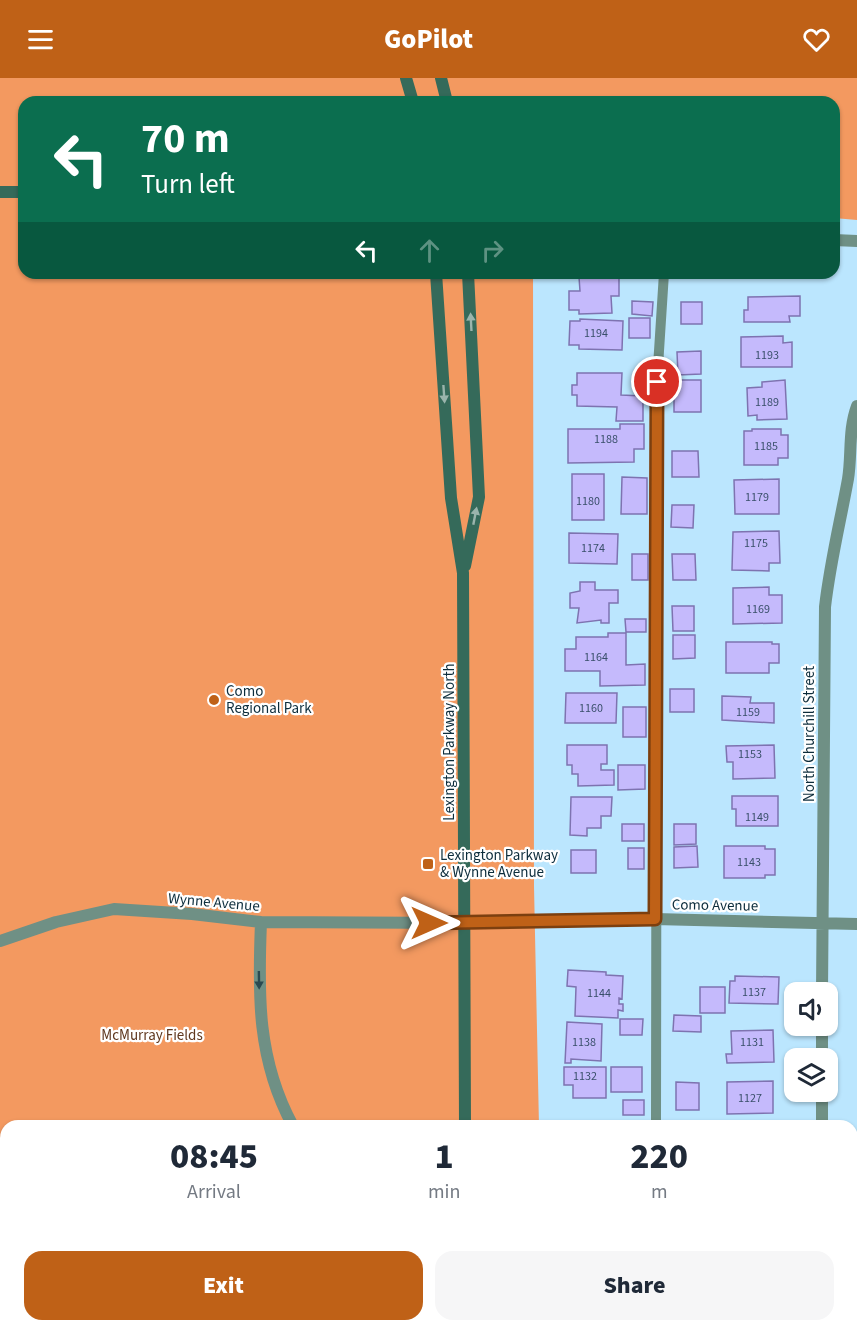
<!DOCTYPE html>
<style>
body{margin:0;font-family:"Source Sans 3",sans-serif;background:#f6f6f7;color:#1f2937;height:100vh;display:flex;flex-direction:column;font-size:22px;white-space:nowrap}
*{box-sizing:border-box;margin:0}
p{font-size:20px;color:#747a83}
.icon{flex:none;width:33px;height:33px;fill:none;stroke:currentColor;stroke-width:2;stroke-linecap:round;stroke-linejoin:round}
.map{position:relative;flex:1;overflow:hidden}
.side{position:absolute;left:0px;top:1042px;width:858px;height:212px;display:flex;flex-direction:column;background:#fff;border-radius:18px 18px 0 0;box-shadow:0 2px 4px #0004}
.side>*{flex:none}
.hud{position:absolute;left:18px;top:18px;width:822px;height:183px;border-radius:18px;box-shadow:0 2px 4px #0004;background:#0b6e4f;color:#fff;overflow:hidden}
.tools{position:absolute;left:784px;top:904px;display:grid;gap:12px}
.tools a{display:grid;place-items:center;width:54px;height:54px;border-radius:12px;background:#fff;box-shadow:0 2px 4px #0004;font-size:30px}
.pin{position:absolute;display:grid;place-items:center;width:51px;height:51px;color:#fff;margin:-26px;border:3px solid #fff;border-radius:50%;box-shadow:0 2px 6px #0007}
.me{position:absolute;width:66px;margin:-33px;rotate:90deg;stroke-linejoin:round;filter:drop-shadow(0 0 4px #0008)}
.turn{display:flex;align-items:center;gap:21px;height:126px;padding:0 24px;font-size:27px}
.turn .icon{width:78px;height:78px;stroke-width:2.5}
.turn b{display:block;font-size:42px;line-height:51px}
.lanes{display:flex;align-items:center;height:57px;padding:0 24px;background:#0003;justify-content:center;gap:30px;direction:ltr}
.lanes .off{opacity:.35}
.eta{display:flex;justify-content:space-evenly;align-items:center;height:102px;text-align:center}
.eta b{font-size:36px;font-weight:800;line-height:42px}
.primary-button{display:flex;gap:12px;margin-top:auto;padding:12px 24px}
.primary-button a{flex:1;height:69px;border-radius:18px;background:#bf6117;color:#fff;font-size:24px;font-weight:800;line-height:69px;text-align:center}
.primary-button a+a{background:#f6f6f7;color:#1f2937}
header{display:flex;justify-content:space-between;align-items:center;height:78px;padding:0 24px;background:#bf6117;color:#fff;font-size:27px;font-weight:800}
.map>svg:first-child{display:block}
.green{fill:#f39960}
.building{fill:#c5bafc;stroke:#7e73b0;stroke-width:1.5}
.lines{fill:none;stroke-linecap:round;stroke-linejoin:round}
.service{stroke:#6f9085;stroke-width:10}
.minor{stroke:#6f9085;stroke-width:12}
.tertiary{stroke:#6f9085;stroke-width:12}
.secondary{stroke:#356a5a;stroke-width:12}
.oneway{fill:#9ab4ac}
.oneway2{fill:#2a4a51}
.route-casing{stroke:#7c3f0f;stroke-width:15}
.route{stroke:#bf6117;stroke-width:10}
.poi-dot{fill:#bf6117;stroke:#fff;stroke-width:2}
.labels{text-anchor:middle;stroke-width:4.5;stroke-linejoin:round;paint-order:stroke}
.number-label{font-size:12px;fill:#3a506b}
.poi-label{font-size:15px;fill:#0c2c3b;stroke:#fff;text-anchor:start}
.street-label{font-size:15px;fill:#0c2c3b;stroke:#fff}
.park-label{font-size:15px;fill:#5f371e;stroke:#fff}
</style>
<header><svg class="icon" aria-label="menu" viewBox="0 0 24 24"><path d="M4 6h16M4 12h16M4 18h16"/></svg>GoPilot<svg class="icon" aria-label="heart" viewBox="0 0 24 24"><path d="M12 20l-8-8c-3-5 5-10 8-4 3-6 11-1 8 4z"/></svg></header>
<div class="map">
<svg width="857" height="1253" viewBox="0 0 857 1253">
<rect width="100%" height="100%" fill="#bbe6fe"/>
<path class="green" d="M0 0H857V142L834 140V24H24V195H533L534 808 539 1048H6V1248H542V1253H0Z"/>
<path class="building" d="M579 199H619V218H611L612 235 579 236V232H569V213H580Z
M800 218V238H789L790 244H744V232H748V219Z
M632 223 653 224 652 238 632 236Z
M681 224H702V246H681Z
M629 240H650V260H629Z
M580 241 623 243 622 272 579 271V267H569L570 243H580Z
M783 258V265L792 264V289H741V259Z
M701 273V296L678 297 677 274Z
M577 295H622L621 317 643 318V343H616L617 329 577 328V317H572V307H577Z
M674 302H701V334H674Z
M785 302 787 341 757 342V337L748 338 747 310 762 309V304Z
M620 346H644V371H634V384L568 385V351H620Z
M752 351H781V357H788V380H778V387H744V353H752Z
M672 373H698L699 399H672Z
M572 396H604V442H572Z
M622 399 647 400V436H621Z
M779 401V436H735L734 402Z
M672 427H694L693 450 671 449Z
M779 453 780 485H769V493L732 492 733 454Z
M569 455 618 456 617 486 569 485Z
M632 476H648V502H632Z
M672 476H695L696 502H673Z
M580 504H595V512H618V525H609V545H601V542L577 545 579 530H570V515L580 513Z
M769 509V517H782V545L733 546V510Z
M672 528H694V553H673Z
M625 541H646V554H626Z
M608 555H626V587L645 586V607L600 608V593H565V571H576V559H608Z
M673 557H695V580L673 581Z
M726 564H772V566H779V585H769V595H726Z
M670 611H694V634H670Z
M566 615H617L616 645H565Z
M722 618 751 619 750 625H774V645L722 642Z
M623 629H646V659H623Z
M567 667H607V686H601V692H614V707L578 708V696H572V687H567Z
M774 667 775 700 733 701V684H727L726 668Z
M618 687H645V711L618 712Z
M732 718H778V748H736V731H732Z
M571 719H612L611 738H601V750H587V758L570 757Z
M622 746H644V763H622Z
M674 746H696V766L674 767Z
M697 768 698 789 674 790V769Z
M724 768H765V771H775V797H765V800H724Z
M628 770H644V791H628Z
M571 772H596V795H571Z
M568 892 606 894V897L623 898 622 921 619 920V926H623V933L618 932V940L575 938 576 909 567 908Z
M735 898 779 899 778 926 729 925 730 903H735Z
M700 909H725V935H700Z
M674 937 701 938V954L673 953Z
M620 941H643L642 957H620Z
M567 944 602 946 601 983 571 981V985H565Z
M773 952 774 984 727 985 726 976H732L731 953Z
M564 989H606V1020H573V1007H564Z
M611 989H642V1014H611Z
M773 1003V1035L727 1036V1004Z
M676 1004 699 1005V1032H676Z
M623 1022H644V1037H623Z
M561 1043 606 1044 605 1047H612V1048H561Z
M562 1248H643V1252H594V1248Z
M723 1248 773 1249V1253H723Z"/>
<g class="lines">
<path class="service" d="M656 1048 657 304 664 195
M657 1248 658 1253"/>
<path class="minor" d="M261 844C258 917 257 982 293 1048
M0 863 56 844 114 831 192 836 261 844 464 845 655 841 857 846
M822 915 825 529C830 485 840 445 848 401 852 377 848 352 857 328
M822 981V948
M822 1048V1014
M373 1248V1253
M822 1253V1248"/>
<path class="tertiary" d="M834 162 857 163"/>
<path class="secondary" d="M406 0 413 24
M441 0 447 24
M0 114H24
M436 195 451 420 463 495 465 1048
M465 488 479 419 468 195
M466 1248V1253"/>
</g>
<defs><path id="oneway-solid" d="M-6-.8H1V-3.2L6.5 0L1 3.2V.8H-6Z" transform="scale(1.5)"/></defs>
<g class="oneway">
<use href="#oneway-solid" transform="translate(471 244) rotate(-93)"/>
<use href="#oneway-solid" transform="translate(444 316) rotate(86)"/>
<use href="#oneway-solid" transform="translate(475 438) rotate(-79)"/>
</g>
<use class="oneway2" href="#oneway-solid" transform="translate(259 902) rotate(89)"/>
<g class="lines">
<g class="route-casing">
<path id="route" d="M429 845 655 841 657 304"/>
</g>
<use href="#route" class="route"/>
</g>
<g class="poi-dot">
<circle cx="214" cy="622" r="6"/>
<rect x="422" y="780" width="12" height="12" rx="3"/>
</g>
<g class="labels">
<g class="number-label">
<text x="596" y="259">1194</text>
<text x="767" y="281">1193</text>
<text x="767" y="328">1189</text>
<text x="606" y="365">1188</text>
<text x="766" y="372">1185</text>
<text x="757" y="423">1179</text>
<text x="588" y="427">1180</text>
<text x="756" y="469">1175</text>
<text x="593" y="474">1174</text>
<text x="758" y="535">1169</text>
<text x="596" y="583">1164</text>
<text x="591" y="634">1160</text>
<text x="748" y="638">1159</text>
<text x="750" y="680">1153</text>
<text x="757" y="743">1149</text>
<text x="749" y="788">1143</text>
<text x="754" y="918">1137</text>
<text x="599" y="919">1144</text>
<text x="584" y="968">1138</text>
<text x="752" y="968">1131</text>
<text x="585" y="1002">1132</text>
<text x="750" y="1024">1127</text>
</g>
<g class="poi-label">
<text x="226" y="618">Como<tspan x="226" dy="17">Regional Park</tspan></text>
<text x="440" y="782">Lexington Parkway<tspan x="440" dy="17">&amp; Wynne Avenue</tspan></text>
</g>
<g class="street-label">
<text transform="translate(809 656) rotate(-90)" y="5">North Churchill Street</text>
<text transform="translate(449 664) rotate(-90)" y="5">Lexington Parkway North</text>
<text transform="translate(214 824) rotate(5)" y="5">Wynne Avenue</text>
<text transform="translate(715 827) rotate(1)" y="5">Como Avenue</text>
</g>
<g class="park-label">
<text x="152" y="962">McMurray Fields</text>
</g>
</g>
</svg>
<div class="tools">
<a><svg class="icon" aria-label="sound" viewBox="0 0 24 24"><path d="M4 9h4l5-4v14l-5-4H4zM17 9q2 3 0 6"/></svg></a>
<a><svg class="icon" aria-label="layers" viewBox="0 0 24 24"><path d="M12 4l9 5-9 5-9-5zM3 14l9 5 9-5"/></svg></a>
</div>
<div class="pin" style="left:657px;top:304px;background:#d93025"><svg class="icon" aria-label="arrive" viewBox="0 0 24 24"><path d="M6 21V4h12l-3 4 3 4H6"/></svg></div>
<svg class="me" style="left:429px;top:845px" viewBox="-20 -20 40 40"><path d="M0-17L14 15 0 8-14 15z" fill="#bf6117" stroke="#fff" stroke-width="4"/></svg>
<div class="hud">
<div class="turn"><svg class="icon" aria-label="left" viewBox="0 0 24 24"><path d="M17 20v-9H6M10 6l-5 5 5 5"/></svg><div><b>70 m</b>Turn left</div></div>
<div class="lanes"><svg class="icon" aria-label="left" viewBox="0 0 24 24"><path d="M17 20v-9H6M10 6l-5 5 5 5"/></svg><svg class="icon off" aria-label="ahead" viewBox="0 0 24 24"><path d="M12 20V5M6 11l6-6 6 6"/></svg><svg class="icon off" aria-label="right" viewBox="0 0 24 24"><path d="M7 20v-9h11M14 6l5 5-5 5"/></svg></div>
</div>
<section class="side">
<div class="eta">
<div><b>08:45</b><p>Arrival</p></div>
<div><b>1</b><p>min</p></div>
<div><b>220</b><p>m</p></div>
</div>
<div class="primary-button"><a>Exit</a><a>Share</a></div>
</section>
</div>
